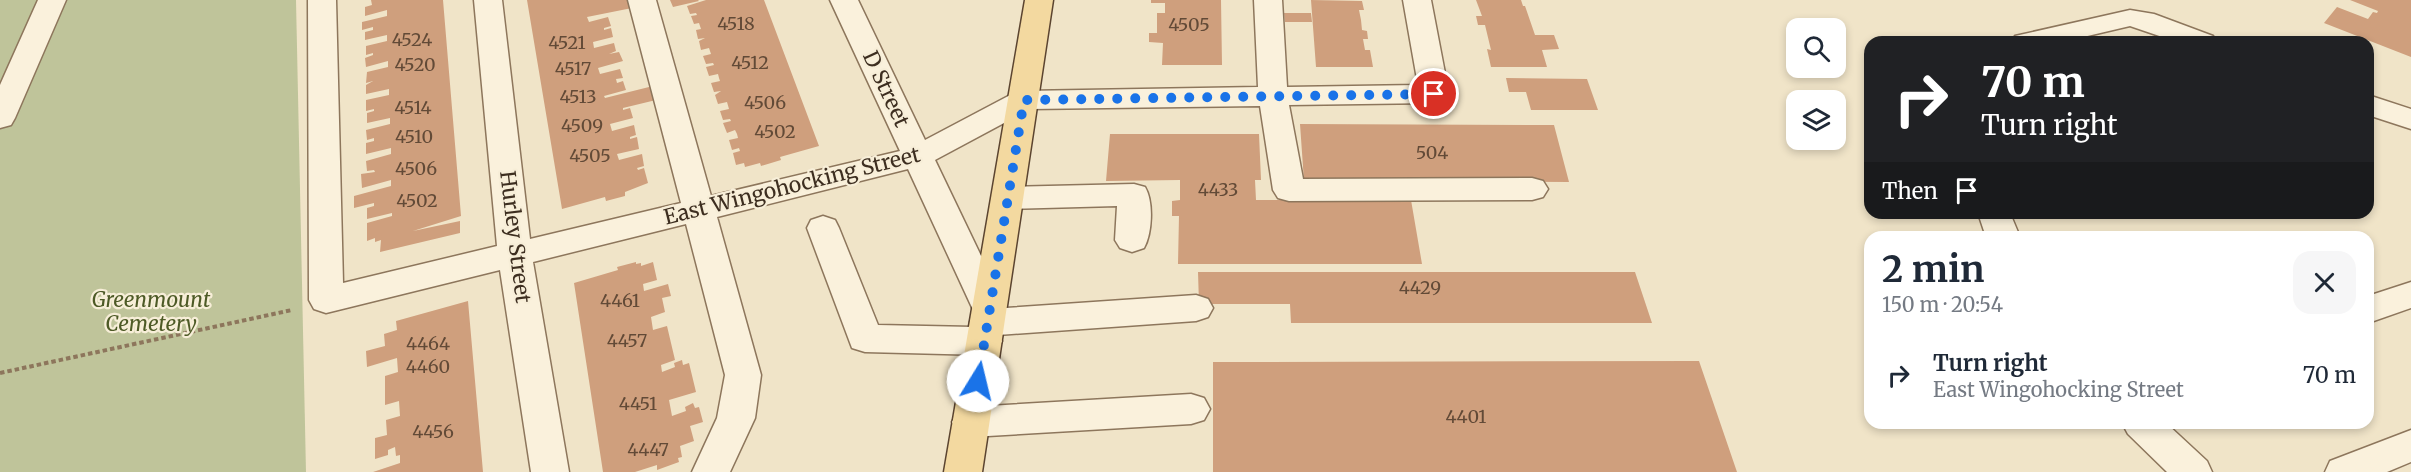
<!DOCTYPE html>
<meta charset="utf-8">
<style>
body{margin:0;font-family:Merriweather,serif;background:#f6f6f7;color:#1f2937;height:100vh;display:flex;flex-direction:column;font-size:22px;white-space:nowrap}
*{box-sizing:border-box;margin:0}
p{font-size:20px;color:#747a83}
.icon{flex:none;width:33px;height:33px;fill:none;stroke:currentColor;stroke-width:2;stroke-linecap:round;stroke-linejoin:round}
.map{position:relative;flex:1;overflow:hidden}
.side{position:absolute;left:1864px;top:231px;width:510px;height:198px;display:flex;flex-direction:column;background:#fff;border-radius:18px;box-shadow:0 3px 9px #0003}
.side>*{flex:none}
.guide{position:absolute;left:1864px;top:36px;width:510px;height:183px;border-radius:18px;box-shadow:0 3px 9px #0003;background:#202124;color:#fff;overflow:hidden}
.fabs{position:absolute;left:1786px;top:18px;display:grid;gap:12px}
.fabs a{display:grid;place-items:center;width:60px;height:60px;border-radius:12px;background:#fff;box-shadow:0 3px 9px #0003;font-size:30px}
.pin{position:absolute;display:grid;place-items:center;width:51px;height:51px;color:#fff;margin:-26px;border:3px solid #fff;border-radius:50%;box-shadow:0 2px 6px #0007}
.me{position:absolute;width:66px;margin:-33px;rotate:9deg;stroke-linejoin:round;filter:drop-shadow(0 0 4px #0008)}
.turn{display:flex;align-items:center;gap:21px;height:126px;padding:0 18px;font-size:27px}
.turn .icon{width:78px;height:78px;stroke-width:2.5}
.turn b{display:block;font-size:42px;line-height:51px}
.then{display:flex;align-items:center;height:57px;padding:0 18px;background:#0003;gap:12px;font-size:22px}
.round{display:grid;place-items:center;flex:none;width:63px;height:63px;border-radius:18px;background:#f6f6f7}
.head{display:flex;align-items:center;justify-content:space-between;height:102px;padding:0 18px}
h1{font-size:36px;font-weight:700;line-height:45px}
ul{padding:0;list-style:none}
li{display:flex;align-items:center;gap:18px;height:84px;padding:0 18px}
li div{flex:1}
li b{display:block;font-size:22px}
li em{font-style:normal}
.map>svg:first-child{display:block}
.cemetery{fill:#bfc49a}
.building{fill:#cf9f7d}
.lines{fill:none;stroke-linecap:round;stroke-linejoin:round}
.minor-casing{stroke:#8d765c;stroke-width:3}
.major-casing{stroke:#5b4430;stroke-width:3}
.path{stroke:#8d765c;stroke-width:4;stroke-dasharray:4.5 3;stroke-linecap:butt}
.minor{fill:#faf1dc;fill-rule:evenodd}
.major{fill:#f3d9a0;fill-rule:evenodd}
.route{stroke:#1a73e8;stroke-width:10;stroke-dasharray:0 18}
.labels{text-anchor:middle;stroke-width:4.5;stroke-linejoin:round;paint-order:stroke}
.number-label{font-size:18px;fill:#624a37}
.street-label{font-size:21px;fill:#3d2e20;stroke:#f7eed8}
.park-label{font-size:21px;font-style:italic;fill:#4d5a26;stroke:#f7eed8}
</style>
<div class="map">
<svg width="2411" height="472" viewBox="0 0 2411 472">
<rect width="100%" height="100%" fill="#f0e4c8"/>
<path class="cemetery" d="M0 0H296L306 472H0Z"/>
<path class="building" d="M371 0H443L461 216 413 231 460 221V233L380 252 381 240 375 242V238L367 241V223L392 216V213L367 219V208L374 206V203L354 208V196L391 186V180L362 188 361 174 375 172 374 170 367 171 366 161 391 154V148L366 154V143L374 141V138L367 140 366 130 390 124V118L367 123V113L374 111V109L366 111V100L389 95V89L366 94V85L373 81 366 83 367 72 388 67V61L366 67 365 58 373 55V53L366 55V46L387 41V35L365 40V32L373 30V27L362 30V22L387 16V10L365 16V7L372 5Z
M527 0H629L632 8 587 17 589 22 608 17 611 26 604 28V30L611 28 613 37 593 42 594 48 614 43 616 51 609 54 619 52 623 61 598 68 600 74 620 69 623 78 616 79 617 83 623 81 626 90 604 96 605 98 653 86 656 100 623 108V110L630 108 633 118 610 124 612 131 634 125 636 135 630 137V139L637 137 639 149 617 154 619 160 642 154 644 166 637 168 638 170 644 168 648 183 625 192V196L606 201 605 197 562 209Z
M670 0H698L699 1 673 7Z
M706 0H764L819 146 780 157 781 160 761 166 760 163 745 167 744 163 736 165 733 153 740 151 739 148 732 150 729 140 738 138 737 134 735 130 727 133 723 123 731 121 730 119 723 120 720 111 729 109 727 102 718 104 715 95 721 91 714 92 711 83 720 81 719 78 718 74 709 76 706 67 714 65 713 63 706 64 703 56 711 54 709 48 701 50 699 41 705 38 698 39 696 30 701 29 699 23 694 24 691 16 697 15 696 13 690 14 687 6Z
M1151 0H1221L1222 65H1162L1163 43 1149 42V33H1157V13H1165V3H1151Z
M1311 0 1362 1 1364 10H1359L1361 20 1362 30 1367 31 1368 39H1363L1365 50H1370L1373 67H1316Z
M1476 0H1521L1523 6H1525L1535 35H1554L1559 49 1542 50 1547 67H1491L1487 49 1491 50 1485 25H1478L1476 16H1482Z
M2350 0H2411V57L2324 23 2337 7 2368 19 2373 12 2377 13 2378 11Z
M1284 13H1311L1312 22H1285Z
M1506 78 1587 79 1598 110H1531L1526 92H1509Z
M1300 124 1554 125 1569 182 1304 181Z
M1110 134H1259L1261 180H1255L1256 200H1411L1422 264H1178L1179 216H1172V201L1180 200V180L1106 181Z
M636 262V264L641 263V266L653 262 657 280 643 284 644 291 668 284 671 296 662 298 665 312 651 317 653 330 667 326 675 360 661 365 662 372 675 367 674 363 682 360 683 365 689 363 696 392 669 400 672 416 686 411 685 407 693 403 695 408 699 407 703 422 690 426 694 441 680 446 682 457 678 458 679 462 657 470V465L635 472H603L574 283 618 270 617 267Z
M1198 272H1635L1652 323H1291L1290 304H1199Z
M468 301 483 472H373L400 463V455L396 456 395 447 388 450V455L375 459V438L387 435 386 420 400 416 399 401 385 405V376L398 372 397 358 367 367 366 351 385 346 384 334 397 330 396 321Z
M1699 361 1737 472H1213V362Z"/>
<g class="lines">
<g class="minor-casing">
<path id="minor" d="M38 0H66L15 118 11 125 0 128V85Z
M308 0H336L343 283 497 246 474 0H502L530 239 681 203 628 0H656L711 196 900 151 830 0H858L925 140 1014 93 1024 91 1258 87 1254 0H1282L1287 87 1418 85 1403 0H1431L1449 94 1444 101 1434 103 1289 105 1303 179 1532 178 1543 181 1548 189 1543 197 1532 200 1289 201 1278 198 1273 190 1260 106 1030 109 935 160 1006 308 1196 295 1208 299 1213 308 1208 317 1196 321 998 335 1002 341 997 351 984 355 865 352 852 348 807 228 811 220 823 216 835 220 839 228 878 325 973 327 970 322 975 314 908 169 717 217 761 375 755 418 730 472H692L717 418 725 375 686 224 533 262 569 472H531L500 270 326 313 314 309 309 300Z
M2130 10 2154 14 2213 36 2217 42H2177L2130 26 2062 42H2011L2015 36Z
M2368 95 2411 109V129L2368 115Z
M1134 184 1145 187C1154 202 1152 234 1144 248L1132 252 1120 248 1115 240 1117 206 1008 209 997 206 992 198 997 190 1008 187Z
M1978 213H2010L2020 237H1986Z
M2411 282V308L2368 323V296Z
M1191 394 1204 398 1210 409 1204 420 1191 424 971 437 958 433 952 422 958 411 971 407Z
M2122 423H2166L2207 461 2212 472H2167L2128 434Z
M2411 430V462L2387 472H2325L2330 461Z"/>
</g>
<g class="major-casing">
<path id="major" d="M1025 0H1053L982 472H944Z"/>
</g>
<path class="path" d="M0 373 292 310"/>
<use href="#minor" class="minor"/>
<use href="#major" class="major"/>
</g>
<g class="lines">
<path class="route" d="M978 381 1024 100 1434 94"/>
</g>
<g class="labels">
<g class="number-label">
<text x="736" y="30">4518</text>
<text x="1189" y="31">4505</text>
<text x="412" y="46">4524</text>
<text x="567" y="49">4521</text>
<text x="750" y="69">4512</text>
<text x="415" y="71">4520</text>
<text x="573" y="75">4517</text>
<text x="578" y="103">4513</text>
<text x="765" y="109">4506</text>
<text x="413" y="114">4514</text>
<text x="582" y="132">4509</text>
<text x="775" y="138">4502</text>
<text x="414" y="143">4510</text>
<text x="1432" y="159">504</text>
<text x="590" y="162">4505</text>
<text x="416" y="175">4506</text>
<text x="1218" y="196">4433</text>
<text x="417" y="207">4502</text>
<text x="1420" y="294">4429</text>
<text x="620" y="307">4461</text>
<text x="627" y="347">4457</text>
<text x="428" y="350">4464</text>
<text x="428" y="373">4460</text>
<text x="638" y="410">4451</text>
<text x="1466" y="423">4401</text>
<text x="433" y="438">4456</text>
<text x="648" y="456">4447</text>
</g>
<g class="street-label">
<text transform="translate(886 89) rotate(65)" y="7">D Street</text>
<text transform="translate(792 186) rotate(-14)" y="7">East Wingohocking Street</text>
<text transform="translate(515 237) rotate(83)" y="7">Hurley Street</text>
</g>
<g class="park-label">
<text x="151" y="307">Greenmount<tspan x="151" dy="24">Cemetery</tspan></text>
</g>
</g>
</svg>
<div class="fabs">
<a><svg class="icon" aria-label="search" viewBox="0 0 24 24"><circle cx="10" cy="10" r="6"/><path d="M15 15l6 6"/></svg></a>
<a><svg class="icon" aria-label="layers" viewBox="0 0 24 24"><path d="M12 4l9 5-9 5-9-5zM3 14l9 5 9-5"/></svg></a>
</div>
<div class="pin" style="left:1434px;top:94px;background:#d93025"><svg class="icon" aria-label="arrive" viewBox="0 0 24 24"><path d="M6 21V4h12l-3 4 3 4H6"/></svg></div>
<svg class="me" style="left:978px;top:381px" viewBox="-20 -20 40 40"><circle r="19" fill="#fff"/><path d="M0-13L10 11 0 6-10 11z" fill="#1a73e8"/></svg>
<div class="guide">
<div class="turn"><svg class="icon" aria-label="right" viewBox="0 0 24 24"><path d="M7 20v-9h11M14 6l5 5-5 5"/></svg><div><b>70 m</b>Turn right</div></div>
<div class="then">Then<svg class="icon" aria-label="arrive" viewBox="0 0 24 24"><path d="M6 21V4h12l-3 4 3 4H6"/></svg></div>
</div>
<section class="side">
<div class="head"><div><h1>2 min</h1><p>150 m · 20:54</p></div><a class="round"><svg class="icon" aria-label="close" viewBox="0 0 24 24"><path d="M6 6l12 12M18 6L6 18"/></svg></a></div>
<ul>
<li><svg class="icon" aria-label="right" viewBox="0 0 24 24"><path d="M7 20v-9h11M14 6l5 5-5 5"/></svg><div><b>Turn right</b><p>East Wingohocking Street</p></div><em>70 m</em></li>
</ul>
</section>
</div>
